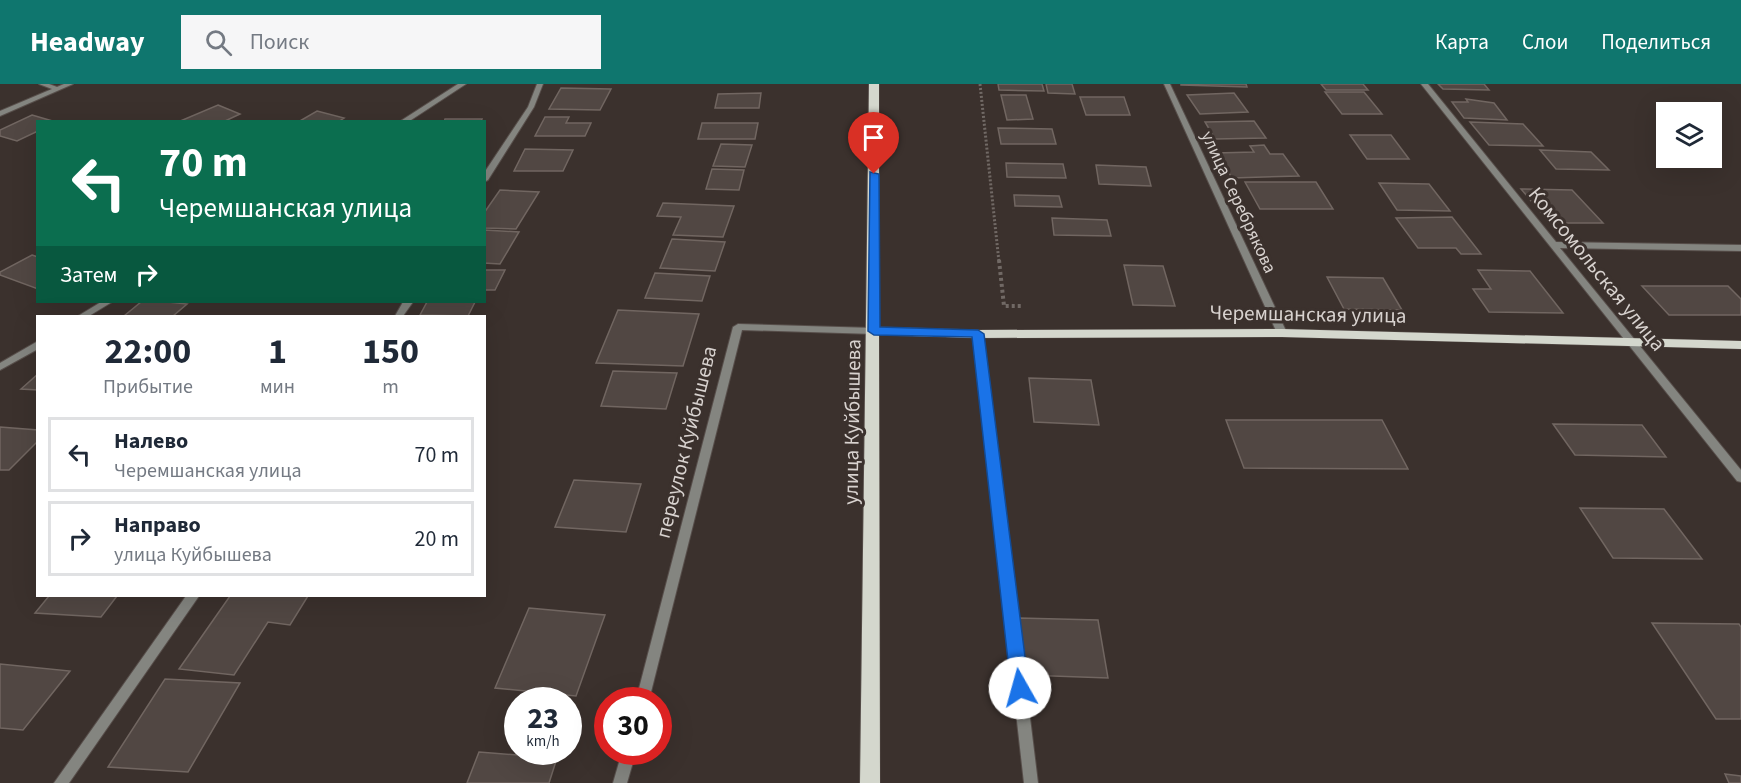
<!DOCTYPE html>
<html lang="ru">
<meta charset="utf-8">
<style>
body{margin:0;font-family:"Source Sans 3",sans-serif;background:#f6f6f7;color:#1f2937;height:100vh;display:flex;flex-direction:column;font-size:22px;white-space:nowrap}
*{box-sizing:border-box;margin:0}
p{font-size:20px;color:#747a83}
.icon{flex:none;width:33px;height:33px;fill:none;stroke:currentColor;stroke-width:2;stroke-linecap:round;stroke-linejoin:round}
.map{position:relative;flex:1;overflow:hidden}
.side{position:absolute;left:36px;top:231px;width:450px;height:282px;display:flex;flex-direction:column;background:#fff;border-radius:0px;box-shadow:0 6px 24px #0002}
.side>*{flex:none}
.top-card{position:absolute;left:36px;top:36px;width:450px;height:183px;border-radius:0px;box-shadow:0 6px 24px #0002;background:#0b6e4f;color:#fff;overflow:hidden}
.fabs{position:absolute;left:1656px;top:18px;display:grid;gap:12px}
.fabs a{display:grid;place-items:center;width:66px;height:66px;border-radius:0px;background:#fff;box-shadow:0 6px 24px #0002;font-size:30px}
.speed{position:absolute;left:504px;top:603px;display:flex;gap:12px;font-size:30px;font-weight:700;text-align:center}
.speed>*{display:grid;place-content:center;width:78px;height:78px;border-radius:50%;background:#fff;box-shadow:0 6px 24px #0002;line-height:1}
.speed small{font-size:15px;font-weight:400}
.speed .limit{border:9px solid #d22;background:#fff;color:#111}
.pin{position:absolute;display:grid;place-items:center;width:51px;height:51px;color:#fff;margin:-62px -26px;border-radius:50% 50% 50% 0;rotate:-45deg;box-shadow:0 0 6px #0007}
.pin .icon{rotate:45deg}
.me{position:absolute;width:66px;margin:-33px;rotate:353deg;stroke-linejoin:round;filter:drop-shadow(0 0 4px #0008)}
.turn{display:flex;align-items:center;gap:21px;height:126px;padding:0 24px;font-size:27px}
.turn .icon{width:78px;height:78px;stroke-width:2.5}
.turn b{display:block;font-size:42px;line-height:51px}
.then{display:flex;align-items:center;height:57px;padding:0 24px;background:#0003;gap:12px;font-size:22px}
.eta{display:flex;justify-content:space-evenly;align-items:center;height:102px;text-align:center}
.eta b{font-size:36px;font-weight:700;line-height:42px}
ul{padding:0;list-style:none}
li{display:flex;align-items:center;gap:18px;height:75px;margin:0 12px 9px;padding:0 12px;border:3px solid #e0e1e3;border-radius:0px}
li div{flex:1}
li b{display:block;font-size:22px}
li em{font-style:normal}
header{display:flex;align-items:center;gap:36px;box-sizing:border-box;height:84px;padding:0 30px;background:#0f766e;color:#fff}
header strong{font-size:28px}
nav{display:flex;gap:33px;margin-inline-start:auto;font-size:21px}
.search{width:420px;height:54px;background:#f6f6f7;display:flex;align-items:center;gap:15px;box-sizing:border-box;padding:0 21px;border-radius:0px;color:#747a83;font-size:22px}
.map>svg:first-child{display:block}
.building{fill:#514743;stroke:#716661;stroke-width:1.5}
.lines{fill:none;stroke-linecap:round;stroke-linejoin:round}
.minor-casing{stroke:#574e4a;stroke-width:2}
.major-casing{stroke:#574e4a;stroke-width:1}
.path-far1{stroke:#716965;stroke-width:3;stroke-dasharray:2 2;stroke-linecap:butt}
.path{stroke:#716965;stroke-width:4;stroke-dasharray:3 3;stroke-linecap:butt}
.minor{fill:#848580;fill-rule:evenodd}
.major{fill:#d4d7cd;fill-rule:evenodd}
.route{fill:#1a73e8;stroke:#114b97;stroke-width:1.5}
.labels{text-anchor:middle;stroke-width:6;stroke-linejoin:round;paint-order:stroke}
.far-street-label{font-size:18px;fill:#d8d2cf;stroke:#3b312d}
.street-label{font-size:21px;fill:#d8d2cf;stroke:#3b312d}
</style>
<header>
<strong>Headway</strong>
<div class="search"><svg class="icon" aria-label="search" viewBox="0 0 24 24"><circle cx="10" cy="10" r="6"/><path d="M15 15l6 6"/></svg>Поиск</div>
<nav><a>Карта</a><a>Слои</a><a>Поделиться</a></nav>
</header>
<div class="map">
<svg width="1741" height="699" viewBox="0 0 1741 699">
<rect width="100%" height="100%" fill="#3b312d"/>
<path class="building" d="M998 0H1042L1044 7 999 6Z
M1046 0H1072L1075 10 1048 9Z
M1181 0H1246L1247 3 1181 1Z
M1321 0H1363L1368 6H1326Z
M1438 0H1484L1489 6 1443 5Z
M561 4 611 5 600 26 549 25Z
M1325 8H1364L1382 30H1342Z
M761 9 759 24H715L718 10Z
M1234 9 1248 28 1200 30 1187 11Z
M1001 11H1026L1033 35 1007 36Z
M1080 13H1124L1130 31H1086Z
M1466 15 1494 19 1507 36 1464 34 1452 18H1468Z
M218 21 240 30 223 38H178Z
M317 27 344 34 338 38H298Z
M32 31 56 38H38V47L17 57 0 52V46Z
M545 33H569L566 39H591L585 52H535Z
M445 35H482L481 38H444Z
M1254 37 1266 54 1215 55 1205 38Z
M1470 38 1523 40 1543 62 1489 61Z
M702 39H758L755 55H698Z
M998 44 1052 45 1056 60H1001Z
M1350 51H1391L1409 75H1367Z
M721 60 752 61 745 83 713 82Z
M1264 61 1270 70H1283L1299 92 1232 94 1216 69 1254 68 1250 62Z
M525 65 573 66 563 87H514Z
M1540 66 1591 68 1609 86 1556 85Z
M1006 79 1063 80 1066 94 1007 93Z
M1096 81 1146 83 1151 102 1099 100Z
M712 85 744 86 739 106 706 105Z
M1245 98H1316L1333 125H1260Z
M1379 99 1429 100 1450 127 1397 126Z
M1521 105 1572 106 1603 139H1550Z
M500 106 539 108 516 145 484 144V129Z
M1014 111 1059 112 1062 123 1015 122Z
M663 119 734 122 723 153 673 151 681 133 657 132Z
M1452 133 1481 170H1461L1456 164H1418L1396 134Z
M1052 134 1107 136 1111 152 1054 151Z
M484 146 519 148 500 180 484 179Z
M672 155 725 158 715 187 660 184Z
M32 171 38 173V205L0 191V188Z
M1124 181 1163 182 1175 222 1133 221Z
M484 186H505L495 206H484Z
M1478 186 1530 187 1563 229 1489 228 1473 205H1491Z
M655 189 710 192 702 217 645 214Z
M1327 193 1383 194 1402 226 1344 225Z
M1642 202H1728L1741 215V231H1669Z
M141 218H168L187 220 173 232H124Z
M427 218H475L468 232 420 231Z
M618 226 699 230 683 282 596 279Z
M613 287 677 289 666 325 601 322Z
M38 290V306L21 305Z
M1029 294 1091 296 1099 341 1034 338Z
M1226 336H1382L1408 385 1244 384Z
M1553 340 1642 341 1666 373 1575 371Z
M0 343 38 346V357L9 386H0Z
M574 396 641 400 626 448 555 443Z
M1580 424 1664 425 1702 475 1613 474Z
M49 512H117L101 533 35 529Z
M230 512H308L290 541 268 538 234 591 179 585Z
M529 524 605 531 576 612 495 604Z
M1019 534 1098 536 1108 594 1025 591Z
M1652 539 1739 540 1741 543V635H1716Z
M0 580 70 587 23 646 0 644Z
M165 595 240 599 188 688 108 683Z
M479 668 557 674 549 699H467Z
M1725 690 1741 692V699H1729Z"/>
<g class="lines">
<g class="minor-casing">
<path id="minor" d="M39 0H49L57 3 64 0H73L0 32V27L52 5Z
M458 0H466L408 38H399Z
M537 0H543L534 23 488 96 484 98V89L528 23Z
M1164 0H1170L1287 249 1285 251H1279L1277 249Z
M1421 0H1428L1556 158 1741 161V167L1560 164 1741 386V398L1737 397Z
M101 218H112L89 232H78Z
M403 218H413L403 232H395Z
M738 240 874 244 879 247 874 250 742 246 649 616H636L733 243Z
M978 247 983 250 1038 699H1024L973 250Z
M38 257V265L0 286V279Z
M186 512H199L69 699H54Z
M622 668H636L627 699H613Z"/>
</g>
<g class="major-casing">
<path id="major" d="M869 0H879V243L978 246 1282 245 1741 257V265L1282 253 978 254 879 251 880 699H860Z"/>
</g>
<path class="path-far1" d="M980 0 999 178"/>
<path class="path" d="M999 176 1004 222H1023"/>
<use href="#minor" class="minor"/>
<use href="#major" class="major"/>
</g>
<path class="route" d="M870 88 879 90 880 243 978 246 984 250 1029 604 1026 610 1020 612 1014 610 1011 604 972 253 874 251 868 247Z"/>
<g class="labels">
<g class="far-street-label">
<text transform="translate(1239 118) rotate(65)" y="6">улица Серебрякова</text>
</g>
<g class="street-label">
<text transform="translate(1597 185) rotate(51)" y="7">Комсомольская улица</text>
<text transform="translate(1308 230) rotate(1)" y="7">Черемшанская улица</text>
<text transform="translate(852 338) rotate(-89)" y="7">улица Куйбышева</text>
<text transform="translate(686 358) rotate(-76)" y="7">переулок Куйбышева</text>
</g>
</g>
</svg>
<div class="fabs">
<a><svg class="icon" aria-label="layers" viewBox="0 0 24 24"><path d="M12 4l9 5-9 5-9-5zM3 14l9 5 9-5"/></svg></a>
</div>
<div class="speed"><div>23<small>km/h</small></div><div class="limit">30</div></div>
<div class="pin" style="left:874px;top:90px;background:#d93025"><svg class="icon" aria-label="arrive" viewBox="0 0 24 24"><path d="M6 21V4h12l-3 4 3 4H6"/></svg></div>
<svg class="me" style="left:1020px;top:604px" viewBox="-20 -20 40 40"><circle r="19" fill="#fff"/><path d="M0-13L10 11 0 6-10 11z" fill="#1a73e8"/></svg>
<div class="top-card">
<div class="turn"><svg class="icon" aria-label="left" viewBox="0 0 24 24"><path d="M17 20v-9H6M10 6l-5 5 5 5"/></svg><div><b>70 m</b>Черемшанская улица</div></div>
<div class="then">Затем<svg class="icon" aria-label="right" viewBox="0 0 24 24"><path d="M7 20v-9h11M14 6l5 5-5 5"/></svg></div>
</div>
<section class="side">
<div class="eta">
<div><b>22:00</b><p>Прибытие</p></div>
<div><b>1</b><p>мин</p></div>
<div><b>150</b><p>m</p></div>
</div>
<ul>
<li><svg class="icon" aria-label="left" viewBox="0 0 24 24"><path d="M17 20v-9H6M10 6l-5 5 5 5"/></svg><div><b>Налево</b><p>Черемшанская улица</p></div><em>70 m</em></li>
<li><svg class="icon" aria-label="right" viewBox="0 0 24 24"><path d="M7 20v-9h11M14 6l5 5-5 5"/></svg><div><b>Направо</b><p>улица Куйбышева</p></div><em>20 m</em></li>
</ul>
</section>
</div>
